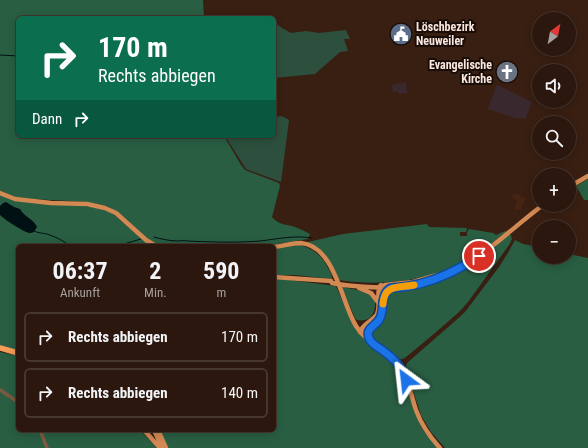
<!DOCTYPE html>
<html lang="de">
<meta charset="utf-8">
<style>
body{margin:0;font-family:"Roboto Condensed",sans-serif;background:#332017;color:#f1f3f6;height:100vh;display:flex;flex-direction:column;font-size:15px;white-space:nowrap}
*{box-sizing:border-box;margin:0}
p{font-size:13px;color:#a69f9e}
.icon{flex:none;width:22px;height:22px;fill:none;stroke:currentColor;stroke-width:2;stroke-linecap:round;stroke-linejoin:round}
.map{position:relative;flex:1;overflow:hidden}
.panel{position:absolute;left:16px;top:244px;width:260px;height:188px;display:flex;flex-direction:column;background:#2b170e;border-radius:6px;box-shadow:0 2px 10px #0003,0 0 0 1px #47362e}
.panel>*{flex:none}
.banner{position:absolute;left:16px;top:16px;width:260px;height:122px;border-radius:6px;box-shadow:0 2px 10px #0003,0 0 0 1px #47362e;background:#0b6e4f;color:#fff;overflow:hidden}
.needle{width:26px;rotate:32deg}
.tools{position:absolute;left:532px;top:12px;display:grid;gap:8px}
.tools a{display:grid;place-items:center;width:44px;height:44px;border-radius:50%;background:#2b170e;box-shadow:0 2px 10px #0003,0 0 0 1px #47362e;font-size:20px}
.pin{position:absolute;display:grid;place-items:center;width:34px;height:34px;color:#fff;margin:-17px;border:2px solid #fff;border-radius:50%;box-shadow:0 1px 4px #0007}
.me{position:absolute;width:44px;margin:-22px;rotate:330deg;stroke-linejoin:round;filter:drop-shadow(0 0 3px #0008)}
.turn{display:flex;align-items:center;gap:14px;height:84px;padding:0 16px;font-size:18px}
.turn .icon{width:52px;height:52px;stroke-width:2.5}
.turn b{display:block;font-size:28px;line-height:34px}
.then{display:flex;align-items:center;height:38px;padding:0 16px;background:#0003;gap:8px;font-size:15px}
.eta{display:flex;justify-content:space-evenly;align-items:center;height:68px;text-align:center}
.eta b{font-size:24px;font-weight:700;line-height:28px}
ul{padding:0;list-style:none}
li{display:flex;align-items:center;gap:12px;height:50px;margin:0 8px 6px;padding:0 8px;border:2px solid #47362e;border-radius:6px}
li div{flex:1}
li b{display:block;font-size:15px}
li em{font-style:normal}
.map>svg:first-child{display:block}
.built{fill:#462414}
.industrial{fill:#3a282f}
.green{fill:#2c503d}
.forest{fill:#295e43}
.water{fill:#001113}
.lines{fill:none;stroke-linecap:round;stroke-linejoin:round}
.stream{stroke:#001113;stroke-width:1}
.minor{stroke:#7c5940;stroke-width:3.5}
.major{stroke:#d28953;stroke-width:4.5}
.highway{stroke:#f49c59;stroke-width:5.5}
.major-bridge{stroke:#d28953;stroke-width:4.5}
.route-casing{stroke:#114b97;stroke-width:10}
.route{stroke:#1a73e8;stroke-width:7}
.slow{stroke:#f59e0b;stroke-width:7}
.labels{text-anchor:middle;stroke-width:4;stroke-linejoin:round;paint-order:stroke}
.poi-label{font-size:12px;font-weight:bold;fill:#f9e6de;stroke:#180c07;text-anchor:start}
</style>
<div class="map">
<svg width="588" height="448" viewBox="0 0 588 448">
<rect width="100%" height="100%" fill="#391f12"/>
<path class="built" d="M514 193 526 198 521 209 514 210 517 200 512 198Z"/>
<path class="industrial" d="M406 82 407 93 399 94 398 91 393 92 392 85Z
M496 85 502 87 532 102 526 118 525 119 515 118 488 109V108L494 93Z"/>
<path class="green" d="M274 22 282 28 291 33 306 31 319 33 346 30 350 39H344L348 51 340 52 315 74 274 78Z
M282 116 289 120 281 182 246 169 225 136H274V117Z"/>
<path class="forest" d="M0 0H203L204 18H18V136H224L241 165 245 170 279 183 280 186 272 217C278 225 287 224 295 227 300 229 305 231 310 234L308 239 265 246H218L208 245 195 246H161L154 243 149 240 120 214 114 210 107 206 87 202 34 199 15 197 0 191Z
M588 179V200H584L576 186Z
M0 194 7 198 84 206 98 208 111 212 141 238 152 246H18V350L0 346Z
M427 224 429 227 467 228 466 232H460V236H467V232L469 229 493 233 496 235 505 231 506 232C495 240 485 249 473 256 433 281 385 287 339 280 335 271 331 261 324 254 320 249 312 247 308 242L343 234Z
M509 235H511L512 239 509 245 468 302 459 312 435 333 406 357C403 359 401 360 397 359 391 357 370 341 370 334 369 327 379 323 382 317 387 308 383 298 390 291L438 279 480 256Z
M515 240 523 244 539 247V257H569V254L588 258V448H445L431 432 421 415 407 372 406 366 407 363 454 322 465 312 499 267 509 251Z
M300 245C314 249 323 256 329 270 331 273 332 275 332 279L295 275H274V248Z
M274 278 336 286 352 323 394 362 404 377 418 420 423 430 439 448H168L160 430H274Z
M343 287 367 292 375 300C376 312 372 323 357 320L355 318 342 288Z
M0 352 18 356V430H140L157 448H0Z"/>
<path class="water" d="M6 202 14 207 20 209C25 218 33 218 37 227 35 230 34 233 31 233 26 234 4 219 0 215V206L3 203Z"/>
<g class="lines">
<path class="stream" d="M0 55 18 56
M34 231C38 233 42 233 47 234 55 237 63 240 70 246
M154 237C161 239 170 241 178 241 181 241 184 240 187 241 211 242 236 243 260 241 277 239 295 235 312 238
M117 246 141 239"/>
<path class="minor" d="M0 390 18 402
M40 430 47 448"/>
<path class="major" d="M569 187 588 176
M0 193 15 199 51 203 87 204 105 208 116 213 146 240 156 246
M274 247C283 246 292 243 301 243 335 246 341 302 356 326 367 344 388 350 400 367 409 379 411 396 416 410 421 424 430 437 440 448
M274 277 331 281
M344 285C386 290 426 289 463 267 492 249 516 225 543 205
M385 285 413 282 437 275
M359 288 371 293 378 302
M360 332C365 331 368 329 371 326 381 320 382 312 383 301 383 296 383 290 381 285
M360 332C362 324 373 321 377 314 381 305 376 294 380 286
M144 430 160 448
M154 430 162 447
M158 430 166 448"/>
<path class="highway" d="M0 348 18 353"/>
<path class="major-bridge" d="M332 283 344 285"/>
</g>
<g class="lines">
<g class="route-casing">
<path id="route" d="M406 380C402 366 393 358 382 350 378 347 372 344 370 340 364 329 374 327 379 320 385 311 380 299 387 291 388 290 390 288 392 288 395 287 398 288 401 287 407 287 413 285 419 284 442 278 460 269 479 256"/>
</g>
<use href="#route" class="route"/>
<path class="slow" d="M383 304C384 284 399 288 414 285"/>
</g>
<defs>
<g id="civic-disc" transform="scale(1.15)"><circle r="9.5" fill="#5c6f8a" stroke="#180c07"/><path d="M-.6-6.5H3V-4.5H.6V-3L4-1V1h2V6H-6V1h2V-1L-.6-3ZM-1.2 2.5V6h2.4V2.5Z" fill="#fff"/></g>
<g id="church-disc" transform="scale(1.15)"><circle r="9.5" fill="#6b7280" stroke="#180c07"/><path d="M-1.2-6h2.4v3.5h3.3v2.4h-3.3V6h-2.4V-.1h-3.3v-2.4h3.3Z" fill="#fff"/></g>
</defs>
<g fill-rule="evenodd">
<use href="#civic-disc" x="401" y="34"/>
<use href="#church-disc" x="507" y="72"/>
</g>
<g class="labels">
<g class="poi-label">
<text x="416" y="31">Löschbezirk<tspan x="416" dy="14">Neuweiler</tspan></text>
<text x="492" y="69" text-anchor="end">Evangelische<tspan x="492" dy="14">Kirche</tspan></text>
</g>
</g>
</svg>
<div class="tools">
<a><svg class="needle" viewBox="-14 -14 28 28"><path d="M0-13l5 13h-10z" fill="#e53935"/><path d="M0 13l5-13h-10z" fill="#a69f9e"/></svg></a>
<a><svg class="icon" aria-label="sound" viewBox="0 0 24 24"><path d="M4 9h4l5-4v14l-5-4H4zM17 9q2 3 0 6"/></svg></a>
<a><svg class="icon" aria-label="search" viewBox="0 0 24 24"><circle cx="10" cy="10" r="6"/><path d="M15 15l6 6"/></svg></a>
<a>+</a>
<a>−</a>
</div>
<div class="pin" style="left:479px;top:256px;background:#d93025"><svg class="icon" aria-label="arrive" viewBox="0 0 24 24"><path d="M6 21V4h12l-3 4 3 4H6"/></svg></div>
<svg class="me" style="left:406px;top:380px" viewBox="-20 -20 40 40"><path d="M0-17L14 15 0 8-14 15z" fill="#1a73e8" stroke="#fff" stroke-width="4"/></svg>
<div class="banner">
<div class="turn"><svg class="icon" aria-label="right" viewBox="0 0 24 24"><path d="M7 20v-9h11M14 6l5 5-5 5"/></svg><div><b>170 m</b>Rechts abbiegen</div></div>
<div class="then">Dann<svg class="icon" aria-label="right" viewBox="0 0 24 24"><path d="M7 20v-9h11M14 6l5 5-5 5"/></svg></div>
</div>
<section class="panel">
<div class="eta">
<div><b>06:37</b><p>Ankunft</p></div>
<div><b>2</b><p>Min.</p></div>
<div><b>590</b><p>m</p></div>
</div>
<ul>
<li><svg class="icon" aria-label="right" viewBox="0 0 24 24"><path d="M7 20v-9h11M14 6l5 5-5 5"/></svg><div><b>Rechts abbiegen</b></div><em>170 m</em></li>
<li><svg class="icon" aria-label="right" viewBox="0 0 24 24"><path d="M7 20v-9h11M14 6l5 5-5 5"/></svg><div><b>Rechts abbiegen</b></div><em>140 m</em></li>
</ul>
</section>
</div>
